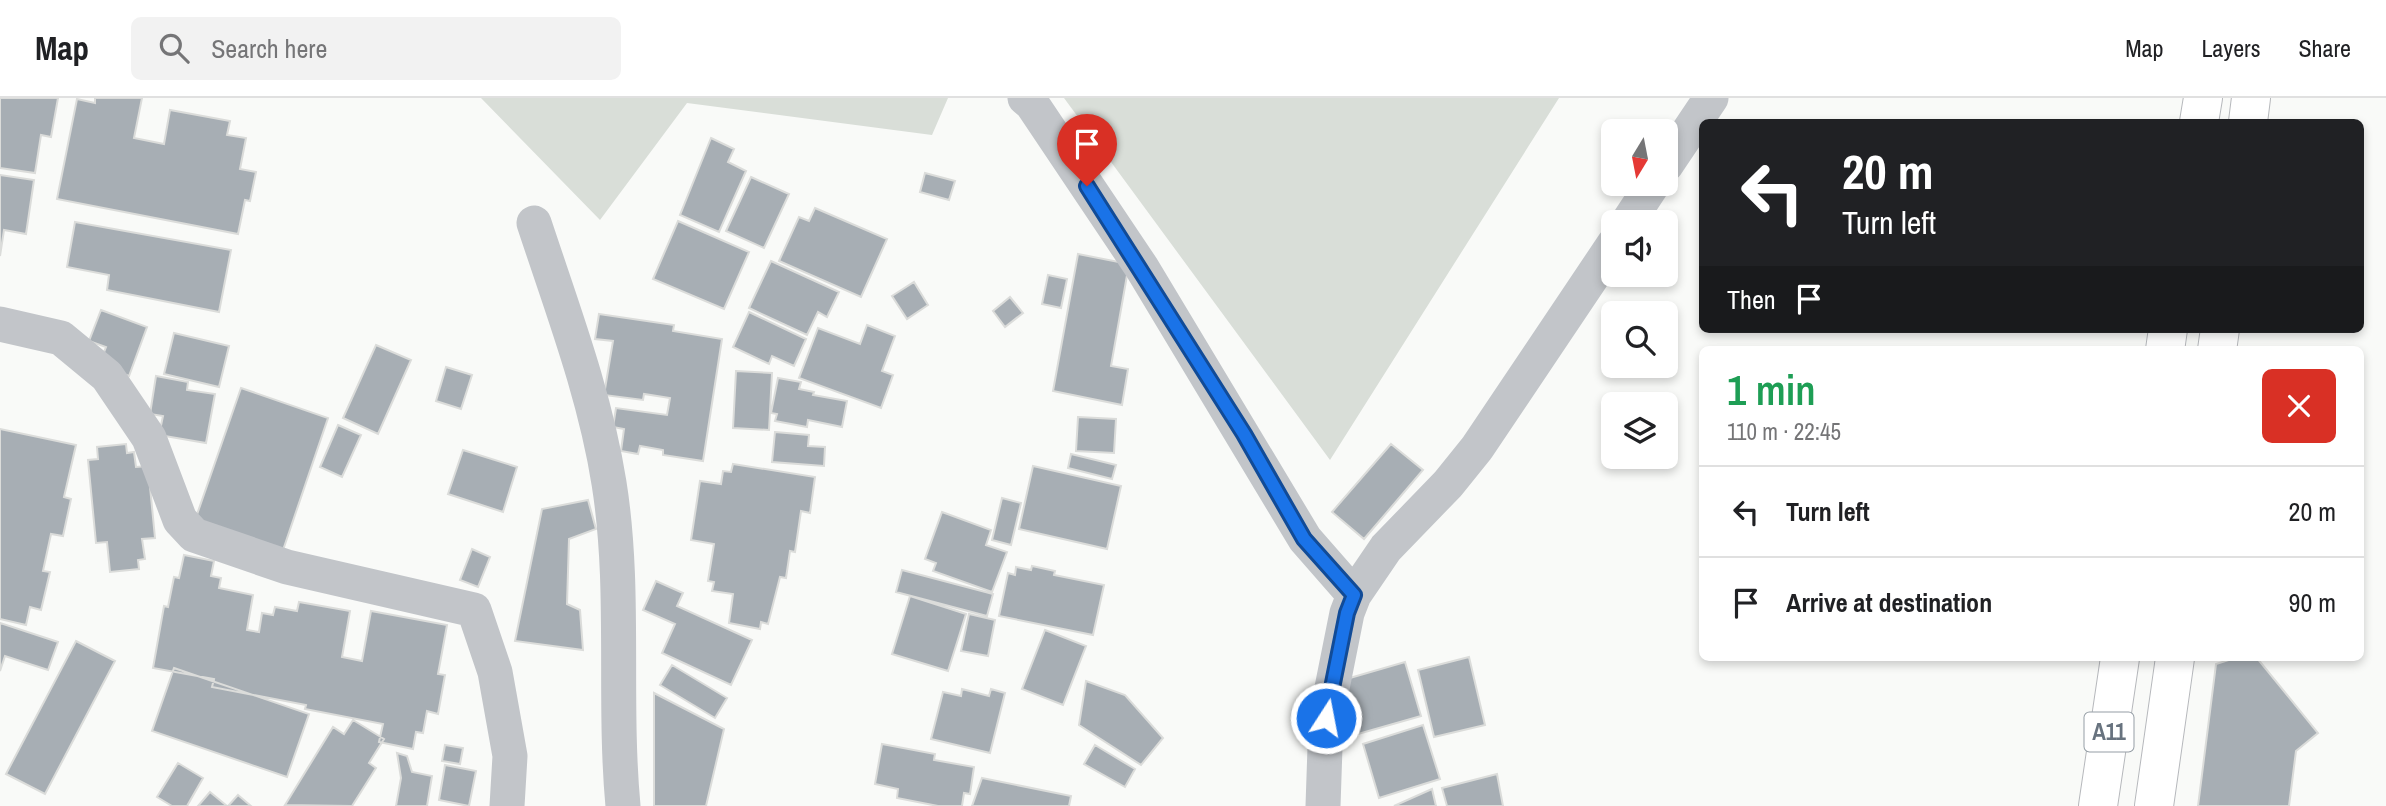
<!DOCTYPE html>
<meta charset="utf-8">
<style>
body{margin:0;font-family:"Archivo Narrow",sans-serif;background:#f2f2f2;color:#202124;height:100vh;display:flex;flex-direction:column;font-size:26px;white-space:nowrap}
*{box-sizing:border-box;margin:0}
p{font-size:23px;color:#757577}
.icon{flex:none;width:38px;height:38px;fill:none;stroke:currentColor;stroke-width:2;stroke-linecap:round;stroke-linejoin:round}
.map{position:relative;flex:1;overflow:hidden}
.sheet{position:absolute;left:1699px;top:248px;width:665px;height:315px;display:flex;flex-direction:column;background:#fff;border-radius:10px;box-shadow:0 4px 10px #0003}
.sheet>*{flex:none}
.guide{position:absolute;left:1699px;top:21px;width:665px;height:214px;border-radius:10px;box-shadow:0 4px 10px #0003;background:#202124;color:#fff;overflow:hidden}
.needle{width:46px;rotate:190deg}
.fabs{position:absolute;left:1601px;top:21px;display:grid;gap:14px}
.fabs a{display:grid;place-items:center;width:77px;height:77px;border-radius:10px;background:#fff;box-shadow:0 4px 10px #0003;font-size:35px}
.pin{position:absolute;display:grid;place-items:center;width:60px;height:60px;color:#fff;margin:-72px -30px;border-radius:50% 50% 50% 0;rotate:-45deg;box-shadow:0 0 7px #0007}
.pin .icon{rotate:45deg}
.me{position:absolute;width:77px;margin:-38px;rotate:11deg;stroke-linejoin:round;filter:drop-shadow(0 0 5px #0008)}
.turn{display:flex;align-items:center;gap:24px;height:147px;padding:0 28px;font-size:32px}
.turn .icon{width:91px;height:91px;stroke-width:2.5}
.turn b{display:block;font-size:49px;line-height:60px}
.then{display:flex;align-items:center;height:66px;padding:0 28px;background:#0003;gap:14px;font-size:26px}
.round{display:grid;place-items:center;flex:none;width:74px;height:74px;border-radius:10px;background:#f2f2f2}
.headline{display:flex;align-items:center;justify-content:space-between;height:119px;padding:0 28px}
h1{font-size:42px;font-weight:600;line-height:52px;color:#1e9e55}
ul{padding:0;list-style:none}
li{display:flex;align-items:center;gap:21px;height:91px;padding:0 28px;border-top:2px solid #e0e0e0}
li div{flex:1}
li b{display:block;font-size:26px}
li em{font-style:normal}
header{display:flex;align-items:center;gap:42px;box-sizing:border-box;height:98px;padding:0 35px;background:#fff;border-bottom:2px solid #e0e0e0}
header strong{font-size:33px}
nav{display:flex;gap:38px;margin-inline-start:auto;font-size:24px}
.search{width:490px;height:63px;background:#f2f2f2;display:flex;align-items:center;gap:18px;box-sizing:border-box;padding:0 24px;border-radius:10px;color:#757577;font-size:26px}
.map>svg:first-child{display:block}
.green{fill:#d9ded8}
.building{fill:#a7aeb4;stroke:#dbdcda;stroke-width:2}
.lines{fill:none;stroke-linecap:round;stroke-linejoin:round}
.trunk-casing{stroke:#b6b8bc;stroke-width:40}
.minor{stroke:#c2c5c9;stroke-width:35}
.trunk{stroke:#fff;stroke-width:38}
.route-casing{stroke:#114b97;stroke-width:18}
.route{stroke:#1a73e8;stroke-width:12}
.labels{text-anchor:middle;stroke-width:7;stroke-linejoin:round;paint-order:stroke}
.shield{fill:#fff;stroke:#959da5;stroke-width:2}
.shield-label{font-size:23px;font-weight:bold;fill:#68737f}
</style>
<header>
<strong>Map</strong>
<div class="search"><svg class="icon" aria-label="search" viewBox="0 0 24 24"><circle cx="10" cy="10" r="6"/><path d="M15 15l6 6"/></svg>Search here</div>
<nav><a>Map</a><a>Layers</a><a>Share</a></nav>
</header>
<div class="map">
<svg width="2386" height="708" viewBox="0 0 2386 708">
<rect width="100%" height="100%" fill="#f9faf8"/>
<path class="green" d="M481 0H948L932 37 687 5 600 122Z
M1064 0H1559L1330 362Z"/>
<path class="building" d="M0 0H58L51 39 41 37 35 75 0 70Z
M95 0H142L134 40 164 46 170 12 230 23 227 37 246 40 240 71 256 74 250 103 245 102 238 136 57 101 77 1 95 5Z
M711 40 734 51 728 64 746 73 719 134 680 117Z
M925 75 955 83 949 102 920 94Z
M0 77 34 82 26 136 4 132 0 158Z
M751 79 789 96 764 150 726 133Z
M815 110 887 141 861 199 779 163 799 119 809 123Z
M678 123 749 154 724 211 653 181Z
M75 124 231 152 219 214 107 192 109 177 67 169Z
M1078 156 1129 166 1111 268 1128 271 1122 307 1053 293Z
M771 163 839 194 827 219 818 214 807 237 749 210Z
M1048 177 1067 181 1061 210 1042 206Z
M914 184 928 207 907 221 892 198Z
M1010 199 1023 215 1005 229 993 213Z
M101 212 147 229 129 278 99 267 106 249 89 243Z
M749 214 806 241 794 268 772 258 769 266 733 249Z
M599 216 674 227 673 233 722 241 703 363 663 357V352L640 348 638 356 621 353 624 331 613 329 616 310 667 317 670 300 644 296 643 302 604 297 613 243 595 241Z
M867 227 895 238 882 273 893 277 881 310 799 280 818 230 860 246Z
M174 235 229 248 219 289 164 276Z
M376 247 411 262 378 336 343 320Z
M446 269 472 277 461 311 436 303Z
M736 273 772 275 769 332 733 330Z
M156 278 188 284 187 292 215 296 206 345 159 337 163 318 150 316Z
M778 280 801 284 799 291 814 294 813 297 847 303 842 329 808 322 807 329 775 323 777 316 771 315Z
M241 290 328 320 281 458 193 428Z
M1078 319 1116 321 1114 355 1076 353Z
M338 327 361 337 342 379 320 369Z
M0 331 76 347 64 399 71 401 63 438 51 436 43 473 50 474 41 512 30 509 26 527 0 521Z
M775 334 809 337 808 348 825 349 824 368 772 364Z
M126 346 127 355 134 354 136 369 148 368 155 440 142 441 145 461 138 462 139 471 110 474 107 444 96 445 88 362 98 361 97 349Z
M1391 346 1423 372 1364 441 1332 414Z
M463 352 517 369 503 414 448 396Z
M1071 356 1116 367 1112 381 1068 370Z
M733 366 815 379 810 415 801 413 795 454 790 453 786 480 780 479 768 526 761 524 760 531 729 525 733 496 712 493 714 484 708 483 714 446 691 442 700 383 721 386 723 373 731 374Z
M1033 368 1121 388 1107 451 1019 431Z
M1002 400 1021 405 1011 447 992 442Z
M588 402 596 431 569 441 567 506 580 512 583 552 515 543 542 411Z
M942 414 991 432 986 447 1007 454 992 494 933 473 936 465 925 461Z
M472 451 490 459 478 489 460 482Z
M184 457 214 463 211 478 221 480 219 490 253 497 247 532 259 534 262 515 273 517 275 509 297 513 299 504 350 513 342 559 362 563 371 513 447 527 438 576 445 577 438 616 427 613 423 635 416 634 413 651 379 644 383 626 305 611 306 607 212 589 214 581 153 570 164 508 168 509 174 479 179 480Z
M1032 468 1055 473 1054 477 1104 487 1093 537 999 518 1008 475 1015 477 1016 469 1031 472Z
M902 472 993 496 987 518 896 494Z
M656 483 683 495 677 508 752 542 731 587 662 555 675 526 643 512Z
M910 498 966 516 948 573 892 556Z
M969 516 995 522 988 558 961 553Z
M0 525 58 544 48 572 5 558 0 573Z
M1045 532 1086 548 1063 607 1022 591Z
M76 543 115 563 45 696 6 676Z
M1469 559 1485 627 1434 639 1418 572Z
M2235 560H2257L2318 635 2296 653 2289 708H2198L2216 566Z
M1405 564 1421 618 1358 636 1343 582Z
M672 567 727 600 715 620 660 587Z
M174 570 309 616 287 679 152 633Z
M1086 583 1125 597 1163 640 1141 667 1079 627Z
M962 591 989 598 991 591 1005 595 990 655 931 641 943 594 961 598Z
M654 595 724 631 706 708H654Z
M353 622 384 641 369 665 376 670 352 708 285 707 333 629 344 636Z
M1423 627 1440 681 1379 700 1363 646Z
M882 646 935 656 934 662 974 669 970 696 964 695 962 708H938L897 700 898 691 875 686Z
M445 647 463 650 460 666 442 663Z
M1095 647 1135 671 1125 689 1084 666Z
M397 655 407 658 412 674 432 678 427 708H396L401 680Z
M178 665 203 680 187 708H172L157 699Z
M445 667 476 673 469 708 439 702Z
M1497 676 1503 708H1447L1442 690Z
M982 680 1071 698 1069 708H972Z
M1432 691 1436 708H1394Z
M210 694 227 708H198Z
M238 697 251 708H228Z"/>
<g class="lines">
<g class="trunk-casing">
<path id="trunk" d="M2199 24 2203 0
M2248 24 2251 0
M2165 252 2168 231
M2217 252 2220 231
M2098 708 2120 560
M2154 708 2175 560"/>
</g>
<path class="minor" d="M1025 0 1032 6 1142 170 1305 441 1354 497
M1666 67 1711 0
M1628 124 1653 86
M534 125C562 210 595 296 609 385 626 491 613 601 623 708
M0 226 61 240 107 278 149 340 180 422 194 437 287 469 474 512 495 574 510 658 507 708
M1323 708 1326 620 1347 515 1354 497 1386 450 1448 386 1477 350 1614 146"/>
<use href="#trunk" class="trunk"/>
</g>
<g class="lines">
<g class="route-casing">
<path id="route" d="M1087 88 1244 336 1304 441 1354 497 1347 515 1326 620"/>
</g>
<use href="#route" class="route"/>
</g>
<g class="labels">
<rect class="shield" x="2084.5" y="614.5" width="49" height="39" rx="5"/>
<g class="shield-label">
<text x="2109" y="642">A11</text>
</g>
</g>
</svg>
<div class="fabs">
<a><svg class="needle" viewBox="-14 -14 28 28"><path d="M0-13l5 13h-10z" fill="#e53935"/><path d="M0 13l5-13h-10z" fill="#757577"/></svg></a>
<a><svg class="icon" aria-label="sound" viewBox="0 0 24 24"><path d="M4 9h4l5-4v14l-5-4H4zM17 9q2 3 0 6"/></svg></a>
<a><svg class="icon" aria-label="search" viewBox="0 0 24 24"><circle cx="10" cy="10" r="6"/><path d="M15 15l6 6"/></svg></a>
<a><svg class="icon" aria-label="layers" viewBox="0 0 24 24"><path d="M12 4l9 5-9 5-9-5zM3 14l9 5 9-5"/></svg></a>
</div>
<div class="pin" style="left:1087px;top:88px;background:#d93025"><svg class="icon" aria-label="arrive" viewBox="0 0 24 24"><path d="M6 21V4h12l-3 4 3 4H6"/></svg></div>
<svg class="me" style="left:1326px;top:620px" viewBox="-20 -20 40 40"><circle r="17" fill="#1a73e8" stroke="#fff" stroke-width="3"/><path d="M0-11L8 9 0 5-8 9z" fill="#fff"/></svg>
<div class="guide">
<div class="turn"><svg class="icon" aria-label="left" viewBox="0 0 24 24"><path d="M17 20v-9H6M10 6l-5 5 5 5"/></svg><div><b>20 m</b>Turn left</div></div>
<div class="then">Then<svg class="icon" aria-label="arrive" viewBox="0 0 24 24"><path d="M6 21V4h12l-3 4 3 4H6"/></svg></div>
</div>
<section class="sheet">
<div class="headline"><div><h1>1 min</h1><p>110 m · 22:45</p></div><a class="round" style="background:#d93025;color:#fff"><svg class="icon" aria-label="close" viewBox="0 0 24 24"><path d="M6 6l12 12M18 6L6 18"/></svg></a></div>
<ul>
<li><svg class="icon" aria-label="left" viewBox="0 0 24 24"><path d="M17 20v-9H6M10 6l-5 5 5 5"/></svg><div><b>Turn left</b></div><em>20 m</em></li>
<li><svg class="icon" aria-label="arrive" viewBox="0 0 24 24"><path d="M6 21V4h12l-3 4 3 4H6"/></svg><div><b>Arrive at destination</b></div><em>90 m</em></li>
</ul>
</section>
</div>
